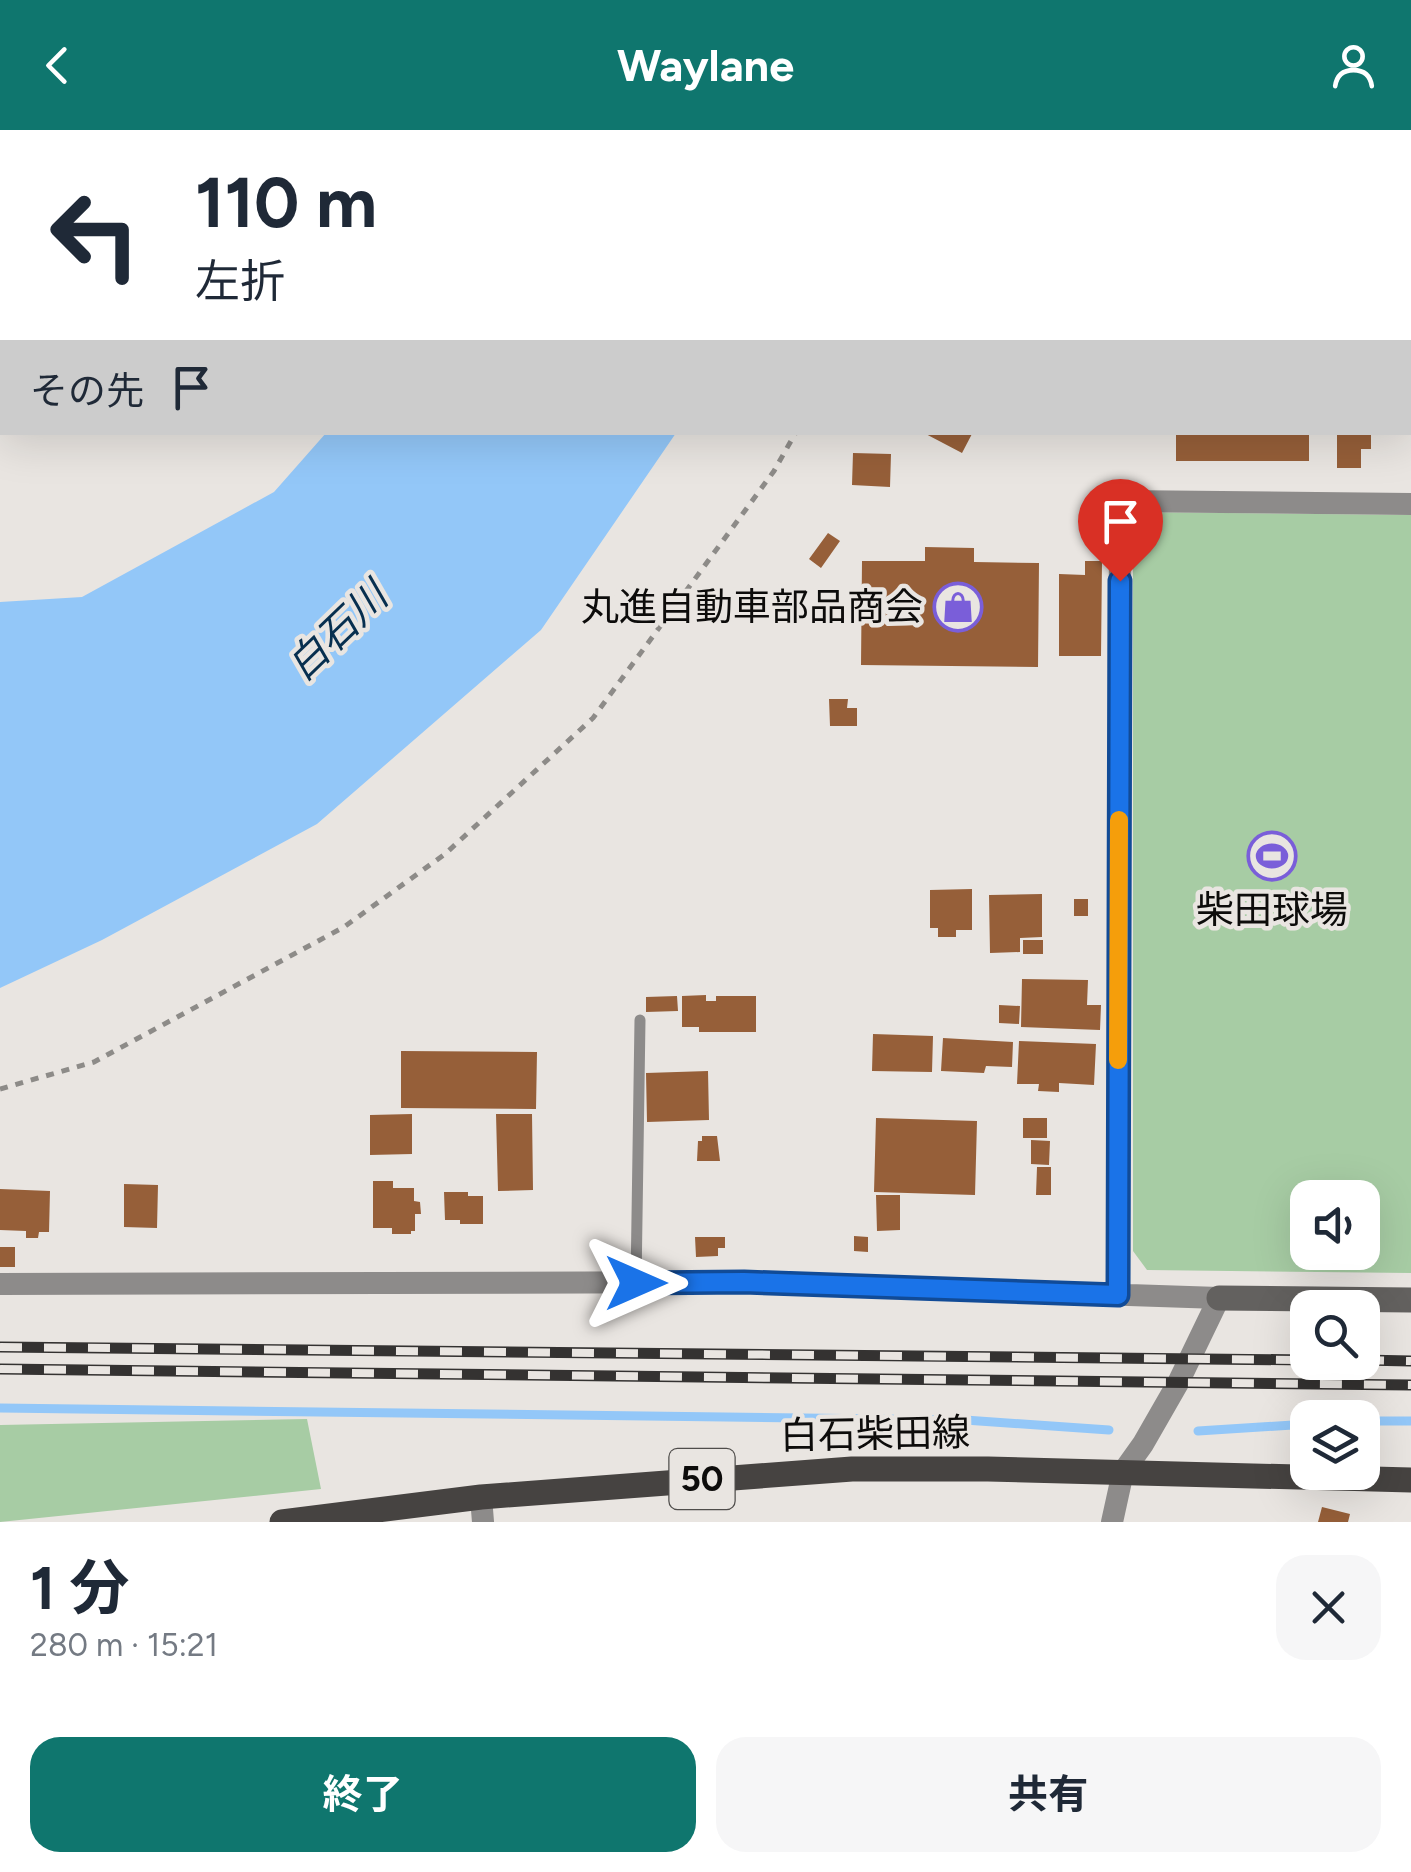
<!DOCTYPE html>
<html lang="ja">
<meta charset="utf-8">
<style>
body{margin:0;font-family:Figtree,"Noto Sans JP",sans-serif;background:#f6f6f7;color:#1f2937;height:100vh;display:flex;flex-direction:column;font-size:38px;white-space:nowrap}
*{box-sizing:border-box;margin:0}
p{font-size:32px;color:#747a83}
.icon{flex:none;width:55px;height:55px;fill:none;stroke:currentColor;stroke-width:2;stroke-linecap:round;stroke-linejoin:round}
.map{position:relative;height:1392px;overflow:hidden}
.details{display:flex;flex-direction:column;background:#fff;flex:1}
.details>*{flex:none}
.guide{position:absolute;left:0px;top:0px;width:1412px;height:305px;box-shadow:0 10px 40px #0002;background:#fff;color:#1f2937;overflow:hidden}
.tools{position:absolute;left:1290px;top:1050px;display:grid;gap:20px}
.tools a{display:grid;place-items:center;width:90px;height:90px;border-radius:20px;background:#fff;box-shadow:0 10px 40px #0002;font-size:50px}
.pin{position:absolute;display:grid;place-items:center;width:85px;height:85px;color:#fff;margin:-102px -42px;border-radius:50% 50% 50% 0;rotate:-45deg;box-shadow:0 0 10px #0007}
.pin .icon{rotate:45deg}
.me{position:absolute;width:110px;margin:-55px;rotate:90deg;stroke-linejoin:round;filter:drop-shadow(0 0 8px #0008)}
.turn{display:flex;align-items:center;gap:35px;height:210px;padding:0 30px;font-size:45px}
.turn .icon{width:130px;height:130px;stroke-width:2.5}
.turn b{display:block;font-size:70px;line-height:85px}
.then{display:flex;align-items:center;height:95px;padding:0 30px;background:#0003;gap:20px;font-size:38px}
.round{display:grid;place-items:center;flex:none;width:105px;height:105px;border-radius:30px;background:#f6f6f7}
.summary{display:flex;align-items:center;justify-content:space-between;height:170px;padding:0 30px}
h1{font-size:60px;font-weight:700;line-height:75px}
.action{display:flex;gap:20px;margin-top:auto;padding:20px 30px}
.action a{flex:1;height:115px;border-radius:30px;background:#0f766e;color:#fff;font-size:40px;font-weight:700;line-height:115px;text-align:center}
.action a+a{background:#f6f6f7;color:#1f2937}
header{display:flex;justify-content:space-between;align-items:center;height:130px;padding:0 30px;background:#0f766e;color:#fff;font-size:45px;font-weight:700}
.map>svg:first-child{display:block}
.green{fill:#a7cca4;fill-rule:evenodd}
.water{fill:#93c7f8}
.lines{fill:none;stroke-linecap:round;stroke-linejoin:round}
.stream{stroke:#93c7f8;stroke-width:9}
.building{fill:#965f39}
.path{stroke:#8d8b88;stroke-width:5;stroke-dasharray:8 8;stroke-linecap:butt}
.lane{stroke:#8d8b8a;stroke-width:11}
.street{stroke:#8d8b8a;stroke-width:22}
.secondary{stroke:#63615f;stroke-width:25}
.primary{stroke:#464341;stroke-width:25}
.rail-casing{stroke:#343231;stroke-width:11}
.rail{stroke:#e9e5e1;stroke-width:8;stroke-dasharray:22;stroke-linecap:butt}
.route-casing{stroke:#114b97;stroke-width:25}
.route{stroke:#1a73e8;stroke-width:18}
.slow{stroke:#f59e0b;stroke-width:18}
.labels{text-anchor:middle;stroke-width:9;stroke-linejoin:round;paint-order:stroke}
.shield{fill:#e9e5e1;stroke:#4f4d4b;stroke-width:2.5}
.shield-label{font-size:35px;font-weight:bold;fill:#0d0c0b}
.poi-label{font-size:38px;fill:#0d0c0b;stroke:#e9e5e1;text-anchor:end}
.street-label{font-size:38px;fill:#0d0c0b;stroke:#e9e5e1}
.water-label{font-size:40px;font-style:italic;fill:#072f4f;stroke:#e9e5e1}
</style>
<header><svg class="icon" aria-label="back" viewBox="0 0 24 24"><path d="M15 5l-7 7 7 7"/></svg>Waylane<svg class="icon" aria-label="person" viewBox="0 0 24 24"><circle cx="12" cy="8" r="4"/><path d="M4 21q1-7 8-7t8 7"/></svg></header>
<div class="map">
<svg width="1411" height="1392" viewBox="0 0 1411 1392">
<rect width="100%" height="100%" fill="#e9e5e1"/>
<path class="green" d="M1133 382 1411 385V1143L1147 1140 1133 1121ZM1308 1068H1362V1122H1308Z
M307 1289 321 1359 0 1392V1295Z"/>
<path class="water" d="M524 0H850L523 2Z
M326 303H676L541 500 317 694 102 810 0 858V472L82 467 274 362Z"/>
<g class="lines">
<path class="stream" d="M0 1278 965 1290 1109 1300
M1362 1291H1411
M1198 1301 1308 1294"/>
</g>
<path class="building" d="M922 302H973L962 323Z
M1176 302H1309V331H1176Z
M1337 302H1371V319H1361V338H1337Z
M853 323 891 324 890 357 852 355Z
M828 403 840 411 821 438 809 429Z
M925 417 974 418V432L1039 433 1038 537 861 535 862 431H925Z
M1085 431H1102L1101 526H1059V444L1085 445Z
M829 569H848L847 578H857V596H830Z
M972 759V800H956V807H938V798H930V760Z
M1042 764V807L1020 808V822L990 823 989 765Z
M1074 769H1088V786H1074Z
M1023 810H1043V824H1023Z
M1022 849 1088 850 1087 875H1101L1100 900 1021 897Z
M706 865V871H716V866H756V902H699V897H682V866Z
M677 866 678 881 646 882V867Z
M999 875 1020 876 1019 894 999 893Z
M873 904 933 906 932 942 872 941Z
M943 908 1013 912 1012 937 986 936 984 943 941 941Z
M1019 911 1096 914 1094 955 1059 953V962L1038 961 1039 954H1017Z
M401 921 537 922 536 979 401 978Z
M708 941 709 990 647 992 646 943Z
M412 984V1024L370 1025V985Z
M496 984H532L533 1060 498 1061Z
M876 988 977 991 975 1065 874 1062Z
M1023 988H1047V1008H1023Z
M702 1006H717L720 1031H697L698 1011H702Z
M1031 1010 1050 1011 1049 1035 1031 1034Z
M1037 1037H1051V1065H1036Z
M373 1051H393V1058H414V1071L420 1072 421 1084H415V1101H411V1104H392V1098H373Z
M124 1054 158 1055 157 1098 124 1097Z
M0 1059 50 1061 49 1102H39L38 1108H26V1101L0 1100Z
M444 1062H468V1066H483V1094H460V1090H445Z
M876 1065H900V1100L877 1101Z
M854 1106 868 1107V1122L854 1121Z
M695 1107H725V1118H718V1126L696 1127Z
M0 1117H15V1137H0Z
M1322 1377 1350 1384 1348 1392H1318Z"/>
<g class="lines">
<path class="path" d="M968 2 969 0
M0 959 94 932 344 797 445 724 593 588 774 341 796 302"/>
<path class="lane" d="M636 1153 640 890"/>
<path class="street" d="M204 2 206 0
M0 167 2 165
M0 1154 743 1152 1219 1168 1178 1253 1143 1314 1123 1342 1112 1392
M1118 1165 1120 371 1411 374
M481 1367 483 1392"/>
<path class="secondary" d="M1219 1168 1411 1170"/>
<path class="primary" d="M282 1392 481 1367 852 1339H988L1411 1350"/>
<g class="rail-casing">
<path id="rail" d="M0 1217 1308 1230
M1362 1230 1411 1231
M0 1239 1411 1255"/>
</g>
<use href="#rail" class="rail"/>
</g>
<g class="lines">
<g class="route-casing">
<path id="route" d="M636 1153 744 1152 1118 1165 1120 451"/>
</g>
<use href="#route" class="route"/>
<path class="slow" d="M1118 930 1119 690"/>
</g>
<defs>
<g id="shop-ring" transform="scale(2.5)"><circle r="9.5" fill="#e9e5e1" stroke="#7a5ed9" stroke-width="1.5"/><path d="M-5-2.5h2.3a2.7 3.5 0 0 1 5.4 0H5L5.5 6h-11ZM-1.5-2.5h3a1.5 2.3 0 0 0-3 0Z" fill="#7a5ed9"/></g>
<g id="stadium-ring" transform="scale(2.5)"><circle r="9.5" fill="#e9e5e1" stroke="#7a5ed9" stroke-width="1.5"/><path d="M0-5a6.5 5 0 1 0 0 10a6.5 5 0 1 0 0-10ZM-3.5-1.8h7v3.6h-7Z" fill="#7a5ed9"/></g>
</defs>
<g fill-rule="evenodd">
<use href="#shop-ring" x="958" y="477"/>
<use href="#stadium-ring" x="1272" y="726"/>
</g>
<g class="labels">
<rect class="shield" x="669.5" y="1319" width="65" height="60" rx="8"/>
<g class="shield-label">
<text x="702" y="1361">50</text>
</g>
<g class="poi-label">
<text x="923" y="490">丸進自動車部品商会</text>
<text x="1272" y="793" text-anchor="middle">柴田球場</text>
</g>
<g class="street-label">
<text transform="translate(875 1304) rotate(-1)" y="13">白石柴田線</text>
</g>
<g class="water-label">
<text transform="translate(337 501) rotate(-44)" y="14">白石川</text>
</g>
</g>
</svg>
<div class="tools">
<a><svg class="icon" aria-label="sound" viewBox="0 0 24 24"><path d="M4 9h4l5-4v14l-5-4H4zM17 9q2 3 0 6"/></svg></a>
<a><svg class="icon" aria-label="search" viewBox="0 0 24 24"><circle cx="10" cy="10" r="6"/><path d="M15 15l6 6"/></svg></a>
<a><svg class="icon" aria-label="layers" viewBox="0 0 24 24"><path d="M12 4l9 5-9 5-9-5zM3 14l9 5 9-5"/></svg></a>
</div>
<div class="pin" style="left:1120px;top:451px;background:#d93025"><svg class="icon" aria-label="arrive" viewBox="0 0 24 24"><path d="M6 21V4h12l-3 4 3 4H6"/></svg></div>
<svg class="me" style="left:636px;top:1153px" viewBox="-20 -20 40 40"><path d="M0-17L14 15 0 8-14 15z" fill="#1a73e8" stroke="#fff" stroke-width="4"/></svg>
<div class="guide">
<div class="turn"><svg class="icon" aria-label="left" viewBox="0 0 24 24"><path d="M17 20v-9H6M10 6l-5 5 5 5"/></svg><div><b>110 m</b>左折</div></div>
<div class="then">その先<svg class="icon" aria-label="arrive" viewBox="0 0 24 24"><path d="M6 21V4h12l-3 4 3 4H6"/></svg></div>
</div>
</div>
<section class="details">
<div class="summary"><div><h1>1 分</h1><p>280 m · 15:21</p></div><a class="round"><svg class="icon" aria-label="close" viewBox="0 0 24 24"><path d="M6 6l12 12M18 6L6 18"/></svg></a></div>
<div class="action"><a>終了</a><a>共有</a></div>
</section>
